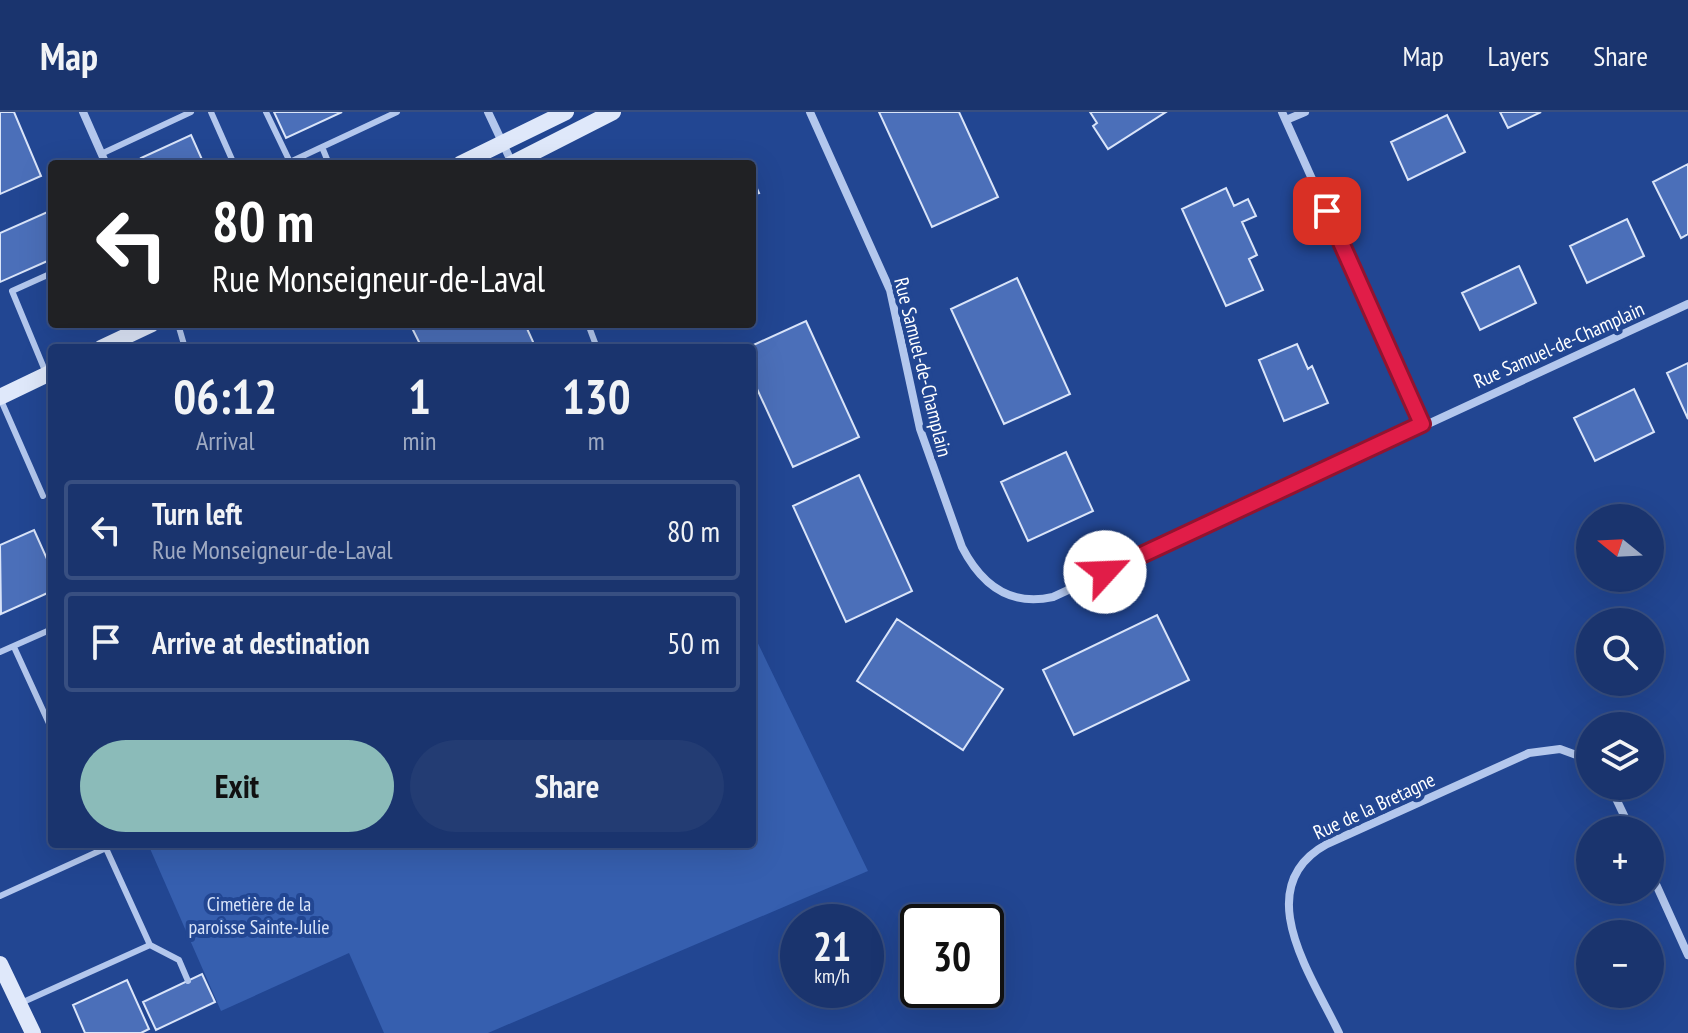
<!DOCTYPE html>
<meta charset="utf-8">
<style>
body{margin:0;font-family:"PT Sans Narrow",sans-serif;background:#233c73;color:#f1f3f6;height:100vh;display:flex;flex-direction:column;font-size:30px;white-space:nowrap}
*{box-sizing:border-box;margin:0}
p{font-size:26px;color:#9faac2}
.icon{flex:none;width:44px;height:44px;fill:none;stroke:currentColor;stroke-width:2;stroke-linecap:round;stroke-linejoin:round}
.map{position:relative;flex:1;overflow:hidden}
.sheet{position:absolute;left:48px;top:232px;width:708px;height:504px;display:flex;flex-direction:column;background:#1a346e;border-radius:8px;box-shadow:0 8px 32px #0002,0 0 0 2px #384f81}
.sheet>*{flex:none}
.top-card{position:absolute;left:48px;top:48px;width:708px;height:168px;border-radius:8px;box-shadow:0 8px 32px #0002,0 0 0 2px #384f81;background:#202124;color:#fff;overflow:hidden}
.needle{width:52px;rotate:288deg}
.tools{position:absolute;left:1576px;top:392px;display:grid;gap:16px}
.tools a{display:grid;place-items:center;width:88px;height:88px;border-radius:50%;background:#1a346e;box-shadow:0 8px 32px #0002,0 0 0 2px #384f81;font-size:40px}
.speed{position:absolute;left:780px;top:792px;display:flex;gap:16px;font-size:40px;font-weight:700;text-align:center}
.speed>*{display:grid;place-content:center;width:104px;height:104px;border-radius:50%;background:#1a346e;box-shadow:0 8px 32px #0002,0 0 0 2px #384f81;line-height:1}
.speed small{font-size:20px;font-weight:400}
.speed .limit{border:4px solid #111;border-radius:12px;background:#fff;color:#111}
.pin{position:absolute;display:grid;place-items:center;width:68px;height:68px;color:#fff;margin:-34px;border-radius:16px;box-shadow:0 4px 12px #0006}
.me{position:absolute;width:88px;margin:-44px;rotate:65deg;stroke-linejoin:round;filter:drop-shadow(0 0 6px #0008)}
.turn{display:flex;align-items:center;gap:28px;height:168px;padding:0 32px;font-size:36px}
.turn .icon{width:104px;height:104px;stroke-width:2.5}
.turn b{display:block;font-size:56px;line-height:68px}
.eta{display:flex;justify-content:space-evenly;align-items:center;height:136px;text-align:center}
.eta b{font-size:48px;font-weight:600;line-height:56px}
.cta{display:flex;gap:16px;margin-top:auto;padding:16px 32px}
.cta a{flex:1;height:92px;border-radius:48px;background:#8bbbb9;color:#111;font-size:32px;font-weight:600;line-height:92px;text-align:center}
.cta a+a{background:#233c73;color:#f1f3f6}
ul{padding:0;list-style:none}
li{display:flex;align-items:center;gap:24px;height:100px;margin:0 16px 12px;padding:0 16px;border:4px solid #384f81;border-radius:8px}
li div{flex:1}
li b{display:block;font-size:30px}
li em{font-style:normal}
header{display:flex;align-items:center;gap:48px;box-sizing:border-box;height:112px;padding:0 40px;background:#1a346e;border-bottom:2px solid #384f81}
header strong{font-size:38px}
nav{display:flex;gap:44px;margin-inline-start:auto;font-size:28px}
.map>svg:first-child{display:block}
.green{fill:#365faf}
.building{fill:#4b6fb9;stroke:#d9e4f9;stroke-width:2}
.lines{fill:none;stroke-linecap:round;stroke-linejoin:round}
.lane{stroke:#b3c7ed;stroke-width:6}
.street{stroke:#b3c7ed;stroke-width:8}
.secondary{stroke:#dfe8fa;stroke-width:16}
.route-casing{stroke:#92132f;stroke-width:20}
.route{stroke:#e11d48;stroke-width:14}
.labels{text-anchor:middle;stroke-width:8;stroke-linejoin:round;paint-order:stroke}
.street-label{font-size:20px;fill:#fff;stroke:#224692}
.park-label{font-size:20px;fill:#d9e4f9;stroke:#224692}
</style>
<header>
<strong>Map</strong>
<nav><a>Map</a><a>Layers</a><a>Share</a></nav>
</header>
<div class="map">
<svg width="1688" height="921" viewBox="0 0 1688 921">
<rect width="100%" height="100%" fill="#224692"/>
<path class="green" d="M752 519 868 759 488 921H384L349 841 221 899 148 732H752Z"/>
<path class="building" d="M0 0H14L41 64 0 82Z
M274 0H342L286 26Z
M879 0H959L998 85 932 115Z
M1090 0H1166L1108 37 1093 14 1097 11Z
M1500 0H1541L1508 16Z
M1447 3 1465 40 1408 68 1391 30Z
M191 23 204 52H144L141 46Z
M1688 52V122L1681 126 1653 70Z
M752 65 759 81 752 83Z
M1226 76 1234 94 1248 87 1256 104 1242 110 1257 143 1249 147 1263 178 1226 194 1182 97Z
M52 98V147L0 170V121Z
M1627 107 1644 144 1587 171 1570 134Z
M1519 154 1536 191 1480 218 1462 181Z
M1017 166 1070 282 1004 312 951 197Z
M806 209 859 325 793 355 752 266V236H747Z
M410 212H525L534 232 526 236H422Z
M1297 232 1308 257 1312 254 1328 291 1284 309 1259 248Z
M1688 251V307L1667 261Z
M1634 277 1654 320 1595 349 1574 306Z
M1066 340 1093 399 1028 429 1001 370Z
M859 363 912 479 846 510 793 394Z
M34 418 47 447 52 445V479L1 502 0 433Z
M1157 503 1189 568 1074 623 1043 558Z
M897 507 1003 577 963 638 857 569Z
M202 862 215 890 156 918 143 890Z
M127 868 149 917 141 921H85L73 893Z"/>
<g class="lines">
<path class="lane" d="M211 0 234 52
M266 0 290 50 322 35
M101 42 191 0
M329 52 322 35 397 0
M178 212 185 236
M588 212 597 236
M46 261 12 179 52 161
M0 286 43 384
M14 535 52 618
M0 540 52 517
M0 784 106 736
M150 833 179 848 188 869
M21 891 150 833 104 732"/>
<path class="street" d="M83 0 106 52
M488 0 512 51
M810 0 890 178 920 317 962 435C981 472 1009 495 1053 485L1688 192
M1282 0 1422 312
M1286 8 1305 0
M1610 674 1631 718
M1650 759 1688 843
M1339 921C1312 864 1248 775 1327 732L1529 641 1560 637 1590 648"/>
<path class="secondary" d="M460 52 566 0
M511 52 613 0
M101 236 152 212
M0 285 52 260
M0 852 33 921"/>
</g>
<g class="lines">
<g class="route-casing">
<path id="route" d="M1105 460 1422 312 1327 99"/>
</g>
<use href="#route" class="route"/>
</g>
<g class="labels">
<g class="street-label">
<text transform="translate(1559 233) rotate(-24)" y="7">Rue Samuel-de-Champlain</text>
<text transform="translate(923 255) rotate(76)" y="7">Rue Samuel-de-Champlain</text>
<text transform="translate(1374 694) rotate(-25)" y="7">Rue de la Bretagne</text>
</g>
<g class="park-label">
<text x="259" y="799">Cimetière de la<tspan x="259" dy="23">paroisse Sainte-Julie</tspan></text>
</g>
</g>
</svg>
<div class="tools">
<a><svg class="needle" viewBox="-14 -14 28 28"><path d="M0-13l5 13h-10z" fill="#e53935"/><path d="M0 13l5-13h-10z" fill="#9faac2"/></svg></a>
<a><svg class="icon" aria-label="search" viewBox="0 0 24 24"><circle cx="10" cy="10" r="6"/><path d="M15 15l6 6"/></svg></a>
<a><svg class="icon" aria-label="layers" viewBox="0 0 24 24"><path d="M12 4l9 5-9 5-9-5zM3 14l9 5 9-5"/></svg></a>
<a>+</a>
<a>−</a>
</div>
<div class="speed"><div>21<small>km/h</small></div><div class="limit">30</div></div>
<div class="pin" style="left:1327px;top:99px;background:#d93025"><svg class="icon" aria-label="arrive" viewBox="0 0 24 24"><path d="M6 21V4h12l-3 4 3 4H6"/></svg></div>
<svg class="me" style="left:1105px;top:460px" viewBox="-20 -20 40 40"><circle r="19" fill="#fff"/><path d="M0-13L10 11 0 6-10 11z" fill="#e11d48"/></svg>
<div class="top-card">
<div class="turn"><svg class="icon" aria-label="left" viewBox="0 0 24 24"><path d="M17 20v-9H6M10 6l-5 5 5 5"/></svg><div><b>80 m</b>Rue Monseigneur-de-Laval</div></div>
</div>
<section class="sheet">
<div class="eta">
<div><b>06:12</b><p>Arrival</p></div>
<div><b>1</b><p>min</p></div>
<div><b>130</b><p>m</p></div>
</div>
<ul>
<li><svg class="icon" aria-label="left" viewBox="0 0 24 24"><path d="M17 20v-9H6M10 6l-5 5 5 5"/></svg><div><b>Turn left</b><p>Rue Monseigneur-de-Laval</p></div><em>80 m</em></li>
<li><svg class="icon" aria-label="arrive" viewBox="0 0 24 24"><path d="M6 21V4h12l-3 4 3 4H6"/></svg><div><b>Arrive at destination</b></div><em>50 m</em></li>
</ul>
<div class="cta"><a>Exit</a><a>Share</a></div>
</section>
</div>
